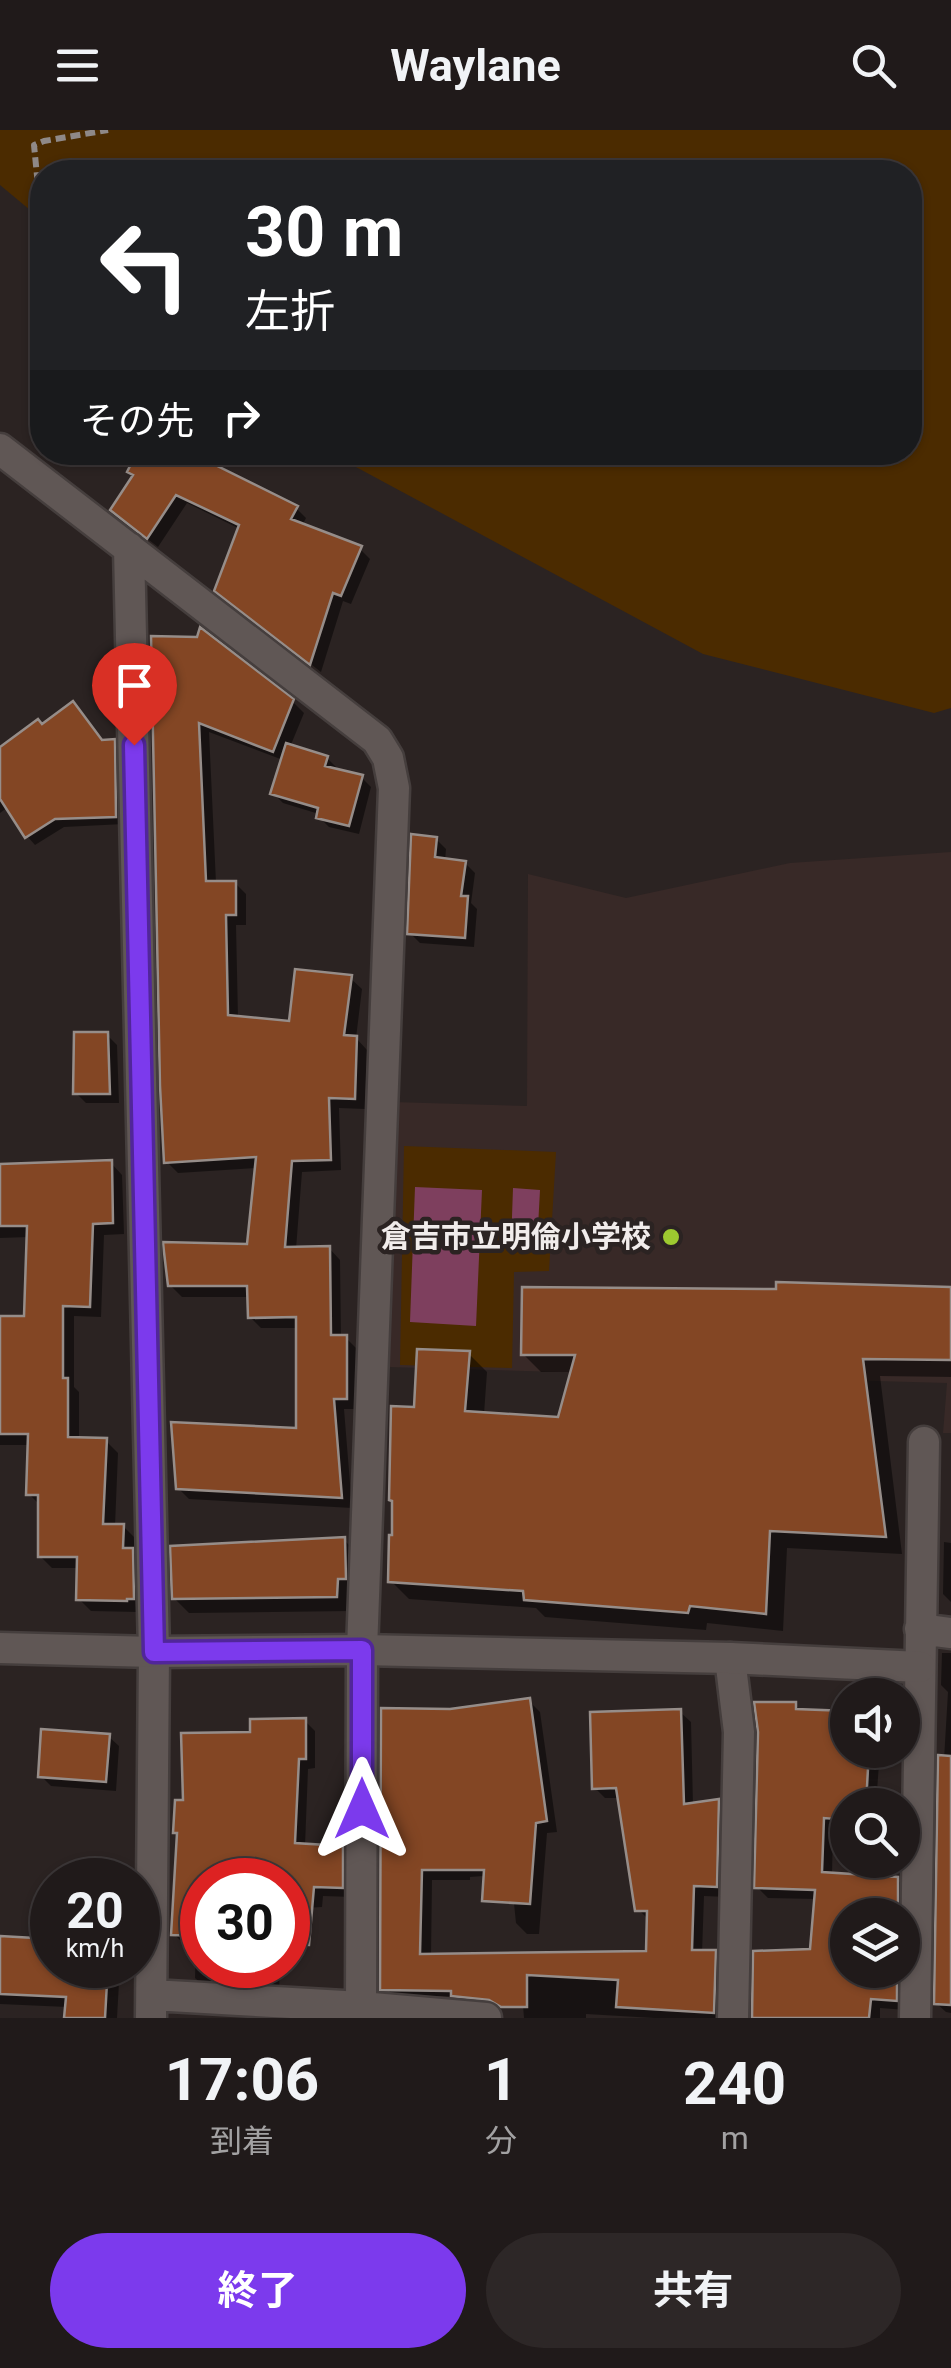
<!DOCTYPE html>
<html lang="ja">
<meta charset="utf-8">
<style>
body{margin:0;font-family:Roboto,"Noto Sans JP",sans-serif;background:#2d2727;color:#f1f3f6;height:100vh;display:flex;flex-direction:column;font-size:38px;white-space:nowrap}
*{box-sizing:border-box;margin:0}
p{font-size:32px;color:#a2a1a2}
.icon{flex:none;width:55px;height:55px;fill:none;stroke:currentColor;stroke-width:2;stroke-linecap:round;stroke-linejoin:round}
.map{position:relative;height:1888px;overflow:hidden}
.drawer{display:flex;flex-direction:column;background:#201a1a;flex:1}
.drawer>*{flex:none}
.top-card{position:absolute;left:30px;top:30px;width:892px;height:305px;border-radius:40px;box-shadow:0 2px 8px #0004,0 0 0 2px #3d3839;background:#202124;color:#fff;overflow:hidden}
.tools{position:absolute;left:830px;top:1548px;display:grid;gap:20px}
.tools a{display:grid;place-items:center;width:90px;height:90px;border-radius:50%;background:#201a1a;box-shadow:0 2px 8px #0004,0 0 0 2px #3d3839;font-size:50px}
.speed{position:absolute;left:30px;top:1728px;display:flex;gap:20px;font-size:50px;font-weight:700;text-align:center}
.speed>*{display:grid;place-content:center;width:130px;height:130px;border-radius:50%;background:#201a1a;box-shadow:0 2px 8px #0004,0 0 0 2px #3d3839;line-height:1}
.speed small{font-size:25px;font-weight:400}
.speed .limit{border:15px solid #d22;background:#fff;color:#111}
.pin{position:absolute;display:grid;place-items:center;width:85px;height:85px;color:#fff;margin:-102px -42px;border-radius:50% 50% 50% 0;rotate:-45deg;box-shadow:0 0 10px #0007}
.pin .icon{rotate:45deg}
.me{position:absolute;width:110px;margin:-55px;rotate:0deg;stroke-linejoin:round;filter:drop-shadow(0 0 8px #0008)}
.turn{display:flex;align-items:center;gap:35px;height:210px;padding:0 50px;font-size:45px}
.turn .icon{width:130px;height:130px;stroke-width:2.5}
.turn b{display:block;font-size:70px;line-height:85px}
.then{display:flex;align-items:center;height:95px;padding:0 50px;background:#0003;gap:20px;font-size:38px}
.eta{display:flex;justify-content:space-evenly;align-items:center;height:170px;text-align:center}
.eta b{font-size:60px;font-weight:700;line-height:70px}
.primary-button{display:flex;gap:20px;margin-top:auto;padding:20px 50px}
.primary-button a{flex:1;height:115px;border-radius:60px;background:#7c3aed;color:#fff;font-size:40px;font-weight:700;line-height:115px;text-align:center}
.primary-button a+a{background:#2d2727;color:#f1f3f6}
header{display:flex;justify-content:space-between;align-items:center;height:130px;padding:0 50px;background:#201a1a;font-size:45px;font-weight:700}
.map>svg:first-child{display:block}
.built{fill:#382927}
.green{fill:#4b2b00}
.water{fill:#7e3f5e}
.shadow{fill:#0007;fill-rule:evenodd}
.building{fill:#834624;stroke:#968d89;stroke-width:2.5}
.lines{fill:none;stroke-linecap:round;stroke-linejoin:round}
.street-casing{stroke:#453e3d;stroke-width:35}
.secondary-casing{stroke:#453e3d;stroke-width:35}
.path{stroke:#8f8988;stroke-width:6;stroke-dasharray:10 5;stroke-linecap:butt}
.street{stroke:#605755;stroke-width:30}
.secondary{stroke:#605755;stroke-width:30}
.route-casing{stroke:#51269a;stroke-width:25}
.route{stroke:#7c3aed;stroke-width:18}
.poi-dot{fill:#9dca30;stroke:#2b2322;stroke-width:4}
.labels{text-anchor:middle;stroke-width:9;stroke-linejoin:round;paint-order:stroke}
.poi-label{font-size:30px;font-weight:bold;fill:#f1eceb;stroke:#2b2322;text-anchor:end}
</style>
<header><svg class="icon" aria-label="menu" viewBox="0 0 24 24"><path d="M4 6h16M4 12h16M4 18h16"/></svg>Waylane<svg class="icon" aria-label="search" viewBox="0 0 24 24"><circle cx="10" cy="10" r="6"/><path d="M15 15l6 6"/></svg></header>
<div class="map">
<svg width="951" height="1888" viewBox="0 0 951 1888">
<rect width="100%" height="100%" fill="#2b2322"/>
<path class="built" d="M951 722V1303H943L947 1253 388 1237 393 972 527 976 528 744 626 768 790 733Z"/>
<path class="green" d="M0 0H951V578L934 583 703 524 330 323 910 322V42H42V90L0 55Z
M404 1016 556 1022 549 1141 514 1142 512 1238 400 1235Z"/>
<path class="water" d="M415 1057 482 1060 476 1196 410 1192Z
M513 1058 540 1060 537 1116 511 1115Z"/>
<path class="shadow" d="M135 347 296 378 306 388 302 396 360 419 370 429 351 474 343 471 321 542 228 470 240 399 187 373 158 417 123 390Z
M154 509 292 571 304 583 290 617 327 628 337 638 336 641 361 647 371 657 359 704 329 697 319 687V684L283 673 273 663 283 630 209 602 216 753H235L246 764V795H236L238 888 292 893 350 848 362 859 356 908 367 920 365 979 339 978 341 1040 302 1042 296 1119 329 1118 340 1130 341 1208H346L357 1219V1279H344L352 1378 189 1369 178 1358 299 1301V1198H261L250 1187V1167H182L170 1155 250 1117 257 1038 178 1043 167 1032Z
M114 612 122 620 124 694 64 697 35 715 27 706 8 677 0 683V619Z
M436 709 446 719 445 731 465 733 475 743 471 773 477 779 474 817 420 813 410 803Z
M107 905 117 915 119 973H86L76 963Z
M111 1033 122 1045 124 1104 104 1105 101 1187 74 1186V1257L79 1262V1309L106 1311 118 1323 115 1396H123L135 1408 134 1423 144 1432 138 1482 91 1481 79 1469V1438H52L40 1426V1375L29 1364 31 1315H0V1188H26L29 1107 0 1108V1036Z
M951 1160V1247L880 1246 902 1424 787 1418 783 1501 707 1493 706 1500 545 1487 536 1478 409 1469 391 1451 395 1407 416 1280 469 1224 487 1242 484 1284 560 1290 573 1242H541L523 1224Z
M344 1410 359 1425 351 1481 189 1483 174 1468Z
M944 1412 951 1413V1472L943 1464Z
M942 1523H951V1883L946 1882 936 1873 942 1663 948 1562 941 1555Z
M529 1571 540 1582 557 1702 547 1703 539 1804H527L516 1793 511 1744 470 1747V1750H432L431 1826 477 1867 393 1865 382 1854 450 1581Z
M795 1575 848 1620H880L876 1675H848V1698H833L832 1745 897 1750 908 1760 906 1880 880 1878V1888H755L813 1822 816 1769 768 1768 757 1757ZM848 1785H902V1840H848Z
M680 1582 691 1592 693 1675 718 1671 728 1682 727 1767 704 1766 702 1823H715L725 1833 724 1888H654L586 1884V1888H524L519 1825 649 1823 650 1791 638 1779 620 1668H605L595 1658Z
M305 1591 315 1601V1638L308 1639 305 1716 342 1718 352 1729V1767L323 1766 322 1777 288 1779V1750H202V1835H280L279 1862 206 1858 195 1848 196 1814H184L174 1804 179 1706 176 1702 186 1673 252 1605Z
M108 1606 119 1616 116 1661 51 1656 41 1646Z
M50 1762H52V1835H120L117 1888H66L67 1877 0 1874V1809L47 1811Z"/>
<path class="building" d="M137 322H189L298 376 291 389 362 416 341 466 333 463 310 535 214 461 239 395 176 365 147 409 110 380 133 345 127 342Z
M200 497 294 569 273 622 199 593 206 751H236V785H226L228 885 289 891 295 839 352 845 344 905 357 906 355 969 329 968 331 1030 292 1031 285 1117 330 1116 331 1205H347V1269H334L342 1368 176 1359 171 1292 296 1298V1187L248 1188 247 1156H168L164 1122 163 1112 247 1114 256 1027 164 1033 160 956 151 506 197 507Z
M73 571 102 610 115 609 116 687 55 689 25 708 0 669V617L38 589 42 594Z
M286 613 328 626 325 636 363 645 349 696 316 688 318 678 270 664Z
M411 704 437 707 435 727 466 731 461 766H468L465 808 407 804Z
M74 902H108L110 964H73Z
M112 1030 113 1093 93 1094 90 1177 63 1176V1248H68V1307L107 1308 103 1394H124L123 1418H133L134 1469H127V1471L76 1470 77 1427H38V1365H26L28 1304H0V1186H24L27 1096H0V1034Z
M776 1152 951 1157V1230L863 1229 886 1407 770 1401 766 1484 690 1476 688 1483 524 1470 523 1461 388 1452 389 1405H392V1371L389 1370 391 1276 414 1277 417 1219 470 1221 465 1281 558 1287 575 1225H521L522 1157 776 1159Z
M345 1407 346 1449H338L337 1467 172 1469 170 1416Z
M530 1568 547 1691 536 1693 530 1774 482 1771 484 1740H422L420 1824 646 1821 647 1781H635L616 1658 592 1659 590 1582 681 1579 684 1674 719 1669 717 1757 694 1756 692 1820H716L714 1883 616 1877 618 1850 527 1845V1877H501L489 1870 451 1866V1861L380 1860 381 1578 450 1579Z
M754 1572H796V1579L848 1581V1620H869L866 1675H848V1690L824 1688 822 1742 898 1747V1785H848V1840H897V1871L871 1869 869 1888H752L753 1821 810 1819 815 1760 754 1758 758 1602Z
M306 1588V1629H299L295 1713 343 1716V1758L314 1757 309 1815 288 1814V1750H202V1806L171 1805 177 1703H173L175 1670H183L181 1603 250 1602V1589Z
M41 1599 110 1604 106 1652 38 1647Z
M938 1625 951 1626V1875L934 1874Z
M0 1806 52 1809V1835H108L105 1888H64L66 1867 0 1864Z"/>
<g class="lines">
<g class="street-casing">
<path id="street" d="M0 319 377 610 388 628 394 658 362 1520 361 1877
M129 418 154 1522 151 1888
M920 1499 951 1503
M730 1528 739 1602 733 1888
M152 1865 361 1877 486 1888
M915 1888 924 1312"/>
</g>
<g class="secondary-casing">
<path id="secondary" d="M0 1518 154 1522 362 1520 730 1528 920 1537"/>
</g>
<path class="path" d="M42 97 34 15 44 11 108 0"/>
<use href="#street" class="street"/>
<use href="#secondary" class="secondary"/>
</g>
<g class="lines">
<g class="route-casing">
<path id="route" d="M134 615 154 1522 362 1520V1679"/>
</g>
<use href="#route" class="route"/>
</g>
<circle class="poi-dot" cx="671" cy="1107" r="10"/>
<g class="labels">
<g class="poi-label">
<text x="651" y="1117">倉吉市立明倫小学校</text>
</g>
</g>
</svg>
<div class="tools">
<a><svg class="icon" aria-label="sound" viewBox="0 0 24 24"><path d="M4 9h4l5-4v14l-5-4H4zM17 9q2 3 0 6"/></svg></a>
<a><svg class="icon" aria-label="search" viewBox="0 0 24 24"><circle cx="10" cy="10" r="6"/><path d="M15 15l6 6"/></svg></a>
<a><svg class="icon" aria-label="layers" viewBox="0 0 24 24"><path d="M12 4l9 5-9 5-9-5zM3 14l9 5 9-5"/></svg></a>
</div>
<div class="speed"><div>20<small>km/h</small></div><div class="limit">30</div></div>
<div class="pin" style="left:134px;top:615px;background:#d93025"><svg class="icon" aria-label="arrive" viewBox="0 0 24 24"><path d="M6 21V4h12l-3 4 3 4H6"/></svg></div>
<svg class="me" style="left:362px;top:1679px" viewBox="-20 -20 40 40"><path d="M0-17L14 15 0 8-14 15z" fill="#7c3aed" stroke="#fff" stroke-width="4"/></svg>
<div class="top-card">
<div class="turn"><svg class="icon" aria-label="left" viewBox="0 0 24 24"><path d="M17 20v-9H6M10 6l-5 5 5 5"/></svg><div><b>30 m</b>左折</div></div>
<div class="then">その先<svg class="icon" aria-label="right" viewBox="0 0 24 24"><path d="M7 20v-9h11M14 6l5 5-5 5"/></svg></div>
</div>
</div>
<section class="drawer">
<div class="eta">
<div><b>17:06</b><p>到着</p></div>
<div><b>1</b><p>分</p></div>
<div><b>240</b><p>m</p></div>
</div>
<div class="primary-button"><a>終了</a><a>共有</a></div>
</section>
